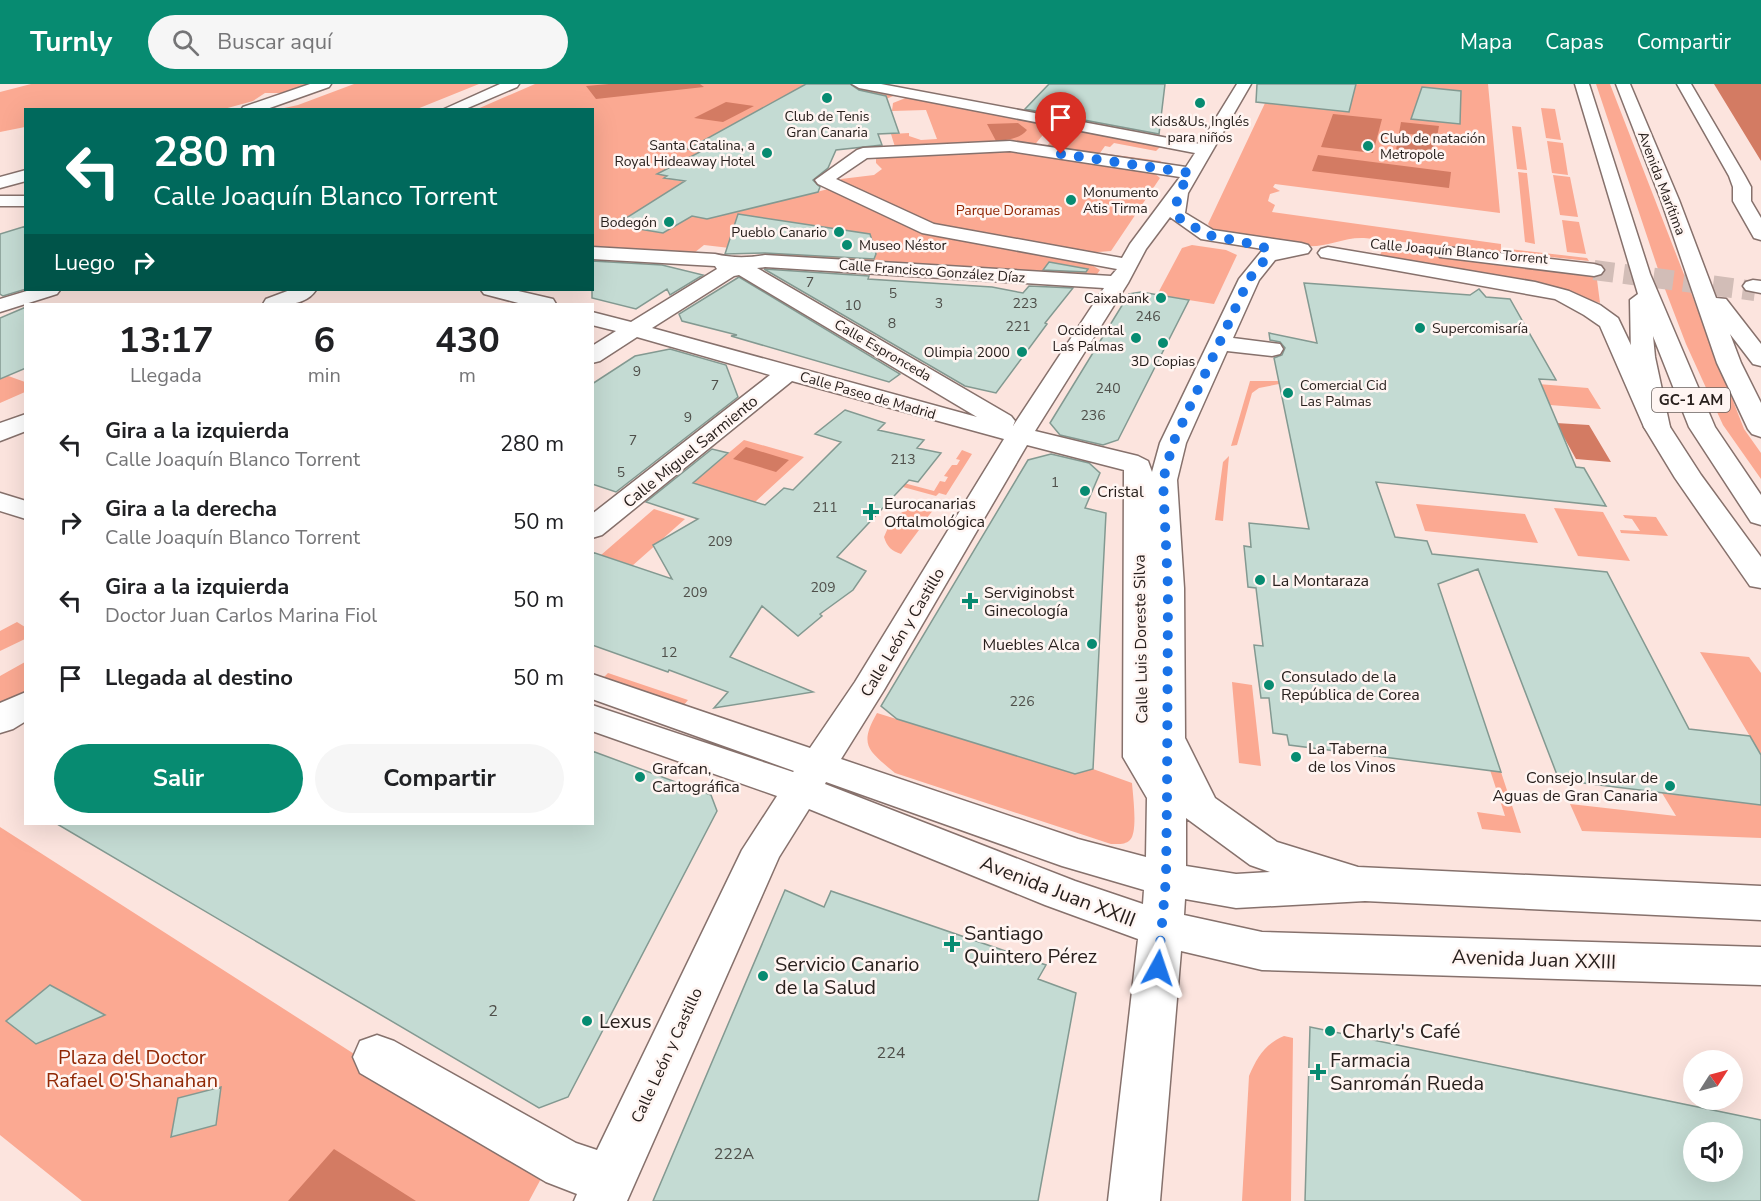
<!DOCTYPE html>
<html lang="es">
<meta charset="utf-8">
<style>
body{margin:0;font-family:"Nunito Sans",sans-serif;background:#f6f6f6;color:#202124;height:100vh;display:flex;flex-direction:column;font-size:22px;white-space:nowrap}
*{box-sizing:border-box;margin:0}
p{font-size:20px;color:#757577}
.icon{flex:none;width:33px;height:33px;fill:none;stroke:currentColor;stroke-width:2;stroke-linecap:round;stroke-linejoin:round}
.map{position:relative;flex:1;overflow:hidden}
.drawer{position:absolute;left:24px;top:219px;width:570px;height:522px;display:flex;flex-direction:column;background:#fff;border-radius:0px;box-shadow:0 6px 24px #0002}
.drawer>*{flex:none}
.hud{position:absolute;left:24px;top:24px;width:570px;height:183px;border-radius:0px;box-shadow:0 6px 24px #0002;background:#00695c;color:#fff;overflow:hidden}
.needle{width:39px;rotate:54deg}
.fabs{position:absolute;left:1683px;top:966px;display:grid;gap:12px}
.fabs a{display:grid;place-items:center;width:60px;height:60px;border-radius:50%;background:#fff;box-shadow:0 6px 24px #0002;font-size:30px}
.pin{position:absolute;display:grid;place-items:center;width:51px;height:51px;color:#fff;margin:-62px -26px;border-radius:50% 50% 50% 0;rotate:-45deg;box-shadow:0 0 6px #0007}
.pin .icon{rotate:45deg}
.me{position:absolute;width:66px;margin:-33px;rotate:5deg;stroke-linejoin:round;filter:drop-shadow(0 0 4px #0008)}
.turn{display:flex;align-items:center;gap:21px;height:126px;padding:0 30px;font-size:27px}
.turn .icon{width:78px;height:78px;stroke-width:2.5}
.turn b{display:block;font-size:42px;line-height:51px}
.then{display:flex;align-items:center;height:57px;padding:0 30px;background:#0003;gap:12px;font-size:22px}
.eta{display:flex;justify-content:space-evenly;align-items:center;height:102px;text-align:center}
.eta b{font-size:36px;font-weight:700;line-height:42px}
.cta{display:flex;gap:12px;margin-top:auto;padding:12px 30px}
.cta a{flex:1;height:69px;border-radius:36px;background:#078b71;color:#fff;font-size:24px;font-weight:700;line-height:69px;text-align:center}
.cta a+a{background:#f6f6f6;color:#202124}
ul{padding:0;list-style:none}
li{display:flex;align-items:center;gap:18px;height:78px;padding:0 30px}
li div{flex:1}
li b{display:block;font-size:22px}
li em{font-style:normal}
header{display:flex;align-items:center;gap:36px;box-sizing:border-box;height:84px;padding:0 30px;background:#078b71;color:#fff}
header strong{font-size:28px}
nav{display:flex;gap:33px;margin-inline-start:auto;font-size:21px}
.search{width:420px;height:54px;background:#f6f6f6;display:flex;align-items:center;gap:15px;box-sizing:border-box;padding:0 21px;border-radius:33px;color:#757577;font-size:22px}
.map>svg:first-child{display:block}
.green{fill:#fba992}
.water{fill:#d37b63}
.building{fill:#c4dbd3;stroke:#839991;stroke-width:1.5;fill-rule:evenodd}
.lines{fill:none;stroke-linecap:round;stroke-linejoin:round}
.minor-tunnel{stroke:#d2bdb7;stroke-width:20;stroke-dasharray:20 10;stroke-linecap:butt}
.minor-casing{stroke:#86716c;stroke-width:3}
.highway-casing{stroke:#86716c;stroke-width:3}
.minor{fill:#fff;fill-rule:evenodd}
.highway{fill:#fff;fill-rule:evenodd}
.route{stroke:#1a73e8;stroke-width:10;stroke-dasharray:0 18}
.poi-dot{fill:#078b71;stroke:#fff5f2;stroke-width:2}
.labels{text-anchor:middle;stroke-width:5;stroke-linejoin:round;paint-order:stroke}
.far-poi-label{font-size:14px;fill:#28201d;stroke:#fff5f2;text-anchor:end}
.far-street-label{font-size:14px;fill:#28201d;stroke:#fff5f2}
.far-park-label{font-size:14px;fill:#902704;stroke:#fff5f2}
.number-label{font-size:14px;fill:#4f4f4a}
.shield{fill:#fff5f2;stroke:#68605d;stroke-width:1.5}
.shield-label{font-size:15px;font-weight:bold;fill:#28201d}
.street-label{font-size:16px;fill:#28201d;stroke:#fff5f2}
.poi-label{font-size:16px;fill:#28201d;stroke:#fff5f2;text-anchor:start}
.near-number-label{font-size:16px;fill:#4f4f4a}
.near-street-label{font-size:20px;fill:#28201d;stroke:#fff5f2}
.near-poi-label{font-size:20px;fill:#28201d;stroke:#fff5f2;text-anchor:start}
.near-park-label{font-size:20px;fill:#902704;stroke:#fff5f2}
</style>
<header>
<strong>Turnly</strong>
<div class="search"><svg class="icon" aria-label="search" viewBox="0 0 24 24"><circle cx="10" cy="10" r="6"/><path d="M15 15l6 6"/></svg>Buscar aquí</div>
<nav><a>Mapa</a><a>Capas</a><a>Compartir</a></nav>
</header>
<div class="map">
<svg width="1761" height="1117" viewBox="0 0 1761 1117">
<rect width="100%" height="100%" fill="#fce4de"/>
<path class="green" d="M31 0H308L285 9H265L253 17 224 25 26 26 25 43 0 48V8Z
M354 0H479L417 25 275 26 298 21Z
M535 0H841L896 11 855 27 700 58 692 63 702 67 690 79 681 78 659 90 667 92 665 94 781 117 844 101 840 97 841 95 874 91 882 85 876 79V74L869 73 1013 65 1153 88 1160 94 1111 167 1098 168 1090 180 1100 186 1095 193 1043 186 1040 189 819 177 793 172 773 173V169L704 161 694 169 593 162 592 26H475Z
M1274 0H1488L1500 129 1275 100 1273 103 1280 107 1270 110 1268 117 1275 121 1272 128 1501 160V164L1587 174 1589 177 1364 154C1343 153 1326 164 1305 162L1213 146 1208 140Z
M1596 0H1610L1744 345 1761 369V395L1723 341 1686 260 1663 200Z
M908 13 1052 40 1032 64 895 63 891 50 909 49V52L921 56 937 55 926 26 892 27 893 19Z
M1541 24 1555 25 1561 56 1546 54Z
M1512 42 1521 43 1527 86 1517 85Z
M1064 43 1161 62 1156 67 1114 59 1110 63 1105 62 1100 69 1161 77 1157 82 1044 65Z
M1547 57 1563 59 1568 91 1552 89Z
M1518 88 1527 89 1535 160 1525 158Z
M1553 91 1570 93 1578 133 1560 131Z
M1562 136 1579 138 1586 170 1567 168Z
M1192 161 1226 166 1237 171 1214 220 1157 211 1182 164Z
M1393 166 1596 188 1600 219 1523 196 1403 179 1380 171 1382 167Z
M0 289 25 298V308L0 319Z
M1250 297H1279V300L1259 304 1252 309 1237 361 1231 362Z
M1538 300 1588 304 1601 325 1550 321Z
M744 356 804 373 755 418 693 399Z
M962 366 972 370 946 411 939 409 936 412 859 391 862 388 934 407 940 397 945 398 948 393 944 392 952 381H957L960 376 956 375Z
M1229 372 1223 437 1215 436 1223 378Z
M932 418 939 419 921 441 894 433 913 422Z
M1416 420 1525 430 1538 459 1425 447Z
M1554 424 1603 428 1630 477 1578 472Z
M654 425 685 435 632 482 601 471Z
M1623 431 1656 433 1668 452 1621 449 1620 446 1640 447 1632 435 1625 434Z
M890 439 919 446 901 470C892 467 887 463 884 453Z
M17 538 25 543V555L0 567V547Z
M1700 568 1749 573 1761 589V671Z
M25 578V613L0 628V592Z
M608 589 688 616 683 622 603 594Z
M1232 598 1252 601 1261 682 1239 679Z
M877 629 1075 690 1093 685 1132 699C1133 712 1138 748 1130 756 1125 761 1118 760 1111 760L895 689C869 667 858 662 877 629Z
M1490 686 1501 688 1521 749 1482 745 1477 728 1505 732Z
M1662 709 1761 721V754L1582 747 1570 720 1676 732Z
M0 743 543 1091 529 1117H82L0 1051Z
M1284 952 1293 954 1291 1117H1242L1249 992C1257 973 1265 960 1284 952Z"/>
<path class="water" d="M609 0H700L704 3 596 15 586 2Z
M1714 0H1761V77Z
M726 18 754 22 723 38 694 34Z
M1333 30 1382 35 1373 69 1321 63Z
M1401 38 1439 42 1437 53 1399 49Z
M1018 39 1027 46C1020 55 1007 56 996 57L987 40Z
M1398 54 1435 58 1434 77 1395 72Z
M1318 71 1451 88 1449 104 1312 87Z
M1556 339 1589 341 1611 378 1576 375Z
M746 363 789 376 776 388 733 375Z
M334 1065 416 1117H288Z"/>
<path class="building" d="M806 0H850L859 6 886 12 899 49 878 50 882 61 836 66 828 84 813 96 820 103 818 108 707 135 692 132 663 149 615 141 685 97 664 94 667 92 657 90 702 67 688 65Z
M1049 0H1165L1159 50 1025 25Z
M1257 0H1356L1349 28 1256 18Z
M1422 3 1461 7 1460 40 1411 35Z
M738 130 870 150 876 170 874 175 765 169 725 170Z
M26 142V205L3 212 0 210V150Z
M592 177 662 181 703 191 670 211 667 205 636 225 592 214Z
M1049 178 1088 185 1086 188 1043 186Z
M764 185 869 192 868 195 992 203 1023 209 1029 202 1073 204 1045 239 1047 240 996 309 965 302Z
M739 193 900 290 889 298 731 252 737 251 682 237 679 230Z
M1304 199 1470 211 1479 205 1486 213 1510 215 1556 296 1539 295 1576 383 1584 384 1606 422 1376 398 1395 453 1427 457 1432 470 1607 488 1689 645 1750 652 1761 671V721L1559 696 1478 485 1438 500 1501 688 1289 661 1287 651 1273 649 1269 614H1261L1254 561 1263 562 1256 504 1248 503 1244 462 1251 463 1249 439 1309 445 1274 274 1282 271 1285 264 1280 258 1270 256 1269 249 1317 259Z
M1141 208 1189 216 1118 356 1103 361 1060 351 1050 339 1129 210Z
M26 223V284L0 295V234Z
M670 265 726 281 738 313 616 408 592 400V300L635 272Z
M845 326 885 339 878 346 924 356 917 364 941 369 918 398 909 396 837 473 866 487 853 506 820 530 822 532 798 552 762 522 730 573 813 608 714 624 728 608 669 586 668 588 592 561V468L672 495 653 461 698 435 646 418 712 365 728 369 693 399 765 421 784 404 793 406 841 358 815 350Z
M1051 370 1089 379 1100 389 1085 424 1106 429 1093 685 1075 690 897 635 881 622 1028 376Z
M592 667 711 711 717 727 568 1013 539 1024 57 740H592Z
M785 806 824 823 831 807 1046 881 1038 895 1076 909 1038 1117H653Z
M50 901 105 931 36 960 6 937Z
M1310 943 1761 1036V1117H1305ZM1694 1048H1732V1088H1694Z
M221 1003 216 1041 171 1053 178 1014Z"/>
<g class="lines">
<path class="minor-tunnel" d="M1594 186 1755 207"/>
<g class="minor-casing">
<path id="minor" d="M310 0H331L329 3 264 26H241L243 23Z
M500 0H519L517 3 463 26H442Z
M852 0H881L1200 60 1237 0H1251L1188 109 1185 129 1213 146 1301 159 1308 161 1311 165 1308 169 1275 176 1259 196 1233 254 1280 260 1283 265 1280 270 1272 272 1227 267 1186 359 1177 396 1184 504 1185 654 1215 714 1277 758 1358 783 1761 802V836L1365 817 1236 824 1185 815 1184 831 1262 848 1761 863V901L1262 886 1181 867 1160 1117H1108L1138 855 1045 821 809 725 779 773 627 1117H574L577 1110 546 1098 360 989 353 973 360 957 377 951 394 957 576 1059 597 1066 742 766 777 712 592 647V621L793 688 794 687 592 615V590L810 664 855 598 1004 355 792 297 602 451 592 454V430L770 291 637 253 600 277 592 279V262L616 247 592 241V228L631 238 717 185 715 182 592 175V163L715 170C731 174 748 174 765 171L1111 192 1117 185 922 149 818 100 815 96 857 66 863 64 1010 57 1186 83 1195 69 859 4ZM1010 67 1180 93 1130 160 1122 174 934 140 836 95 867 74ZM1170 133 1201 155 1269 166 1261 168 1239 195 1160 359 1152 388 1148 377 1138 372 1035 347 1128 199 1146 165ZM765 183 1104 204 1013 342 1015 337 1011 332 757 184ZM739 191 977 333 652 244 734 192ZM1027 361 1124 386 1123 673 1147 714 1146 773 1078 755 841 675 884 606ZM826 698 1062 782 1144 806 1143 820 1075 797 825 700ZM1186 734 1250 781 1270 788 1236 790 1186 782Z
M1677 0H1691L1745 92 1751 103V117L1761 134V156L1754 154 1733 117V103L1729 92Z
M26 86V97L0 104V93Z
M0 112H26V122H0Z
M1328 163 1535 198 1569 207 1600 221 1618 234 1670 343 1701 391 1761 473V504L1750 502 1675 394 1644 343 1600 242 1584 231 1555 215 1321 173 1318 169 1321 165Z
M1447 163 1594 180 1601 182 1604 186 1601 190 1594 192 1440 173 1437 169 1440 165Z
M1753 196 1761 197V209L1746 206 1743 202 1746 198Z
M30 206H60L57 210 0 228V215Z
M290 206H316C306 222 280 222 263 220L266 215Z
M481 206H514L553 215 556 220H522L484 210Z
M26 330V347L0 357V339Z
M0 409 26 417V435L0 427Z
M26 608V637L13 645 0 649V619Z"/>
</g>
<g class="highway-casing">
<path id="highway" d="M1575 0H1589L1650 190 1715 343 1761 411V441L1751 438 1689 343 1653 252 1655 273 1670 343 1666 348 1657 351 1648 348 1644 343 1631 273 1630 216 1638 210Z
M1616 0H1630L1679 116 1716 214 1726 215 1761 260V282L1753 280 1730 250 1741 279 1761 319V353L1752 350 1748 345 1717 279 1661 116Z"/>
</g>
<use href="#minor" class="minor"/>
<use href="#highway" class="highway"/>
</g>
<g class="lines">
<path class="route" d="M1061 70 1190 89C1183 101 1171 119 1179 134L1208 151 1262 162 1266 165 1268 172 1249 195 1173 359 1163 396 1168 504 1167 713 1166 795 1158 884"/>
</g>
<g class="poi-dot">
<circle cx="827" cy="14" r="6"/>
<circle cx="1200" cy="19" r="6"/>
<circle cx="1368" cy="62" r="6"/>
<circle cx="767" cy="69" r="6"/>
<circle cx="1071" cy="116" r="6"/>
<circle cx="669" cy="138" r="6"/>
<circle cx="839" cy="148" r="6"/>
<circle cx="847" cy="161" r="6"/>
<circle cx="1161" cy="214" r="6"/>
<circle cx="1420" cy="244" r="6"/>
<circle cx="1136" cy="254" r="6"/>
<circle cx="1163" cy="259" r="6"/>
<circle cx="1022" cy="268" r="6"/>
<circle cx="1288" cy="309" r="6"/>
<circle cx="1085" cy="407" r="6"/>
<path d="M868 419h6v6h6v6h-6v6h-6v-6h-6v-6h6z"/>
<circle cx="1260" cy="496" r="6"/>
<path d="M967 508h6v6h6v6h-6v6h-6v-6h-6v-6h6z"/>
<circle cx="1092" cy="560" r="6"/>
<circle cx="1269" cy="601" r="6"/>
<circle cx="1296" cy="673" r="6"/>
<circle cx="640" cy="693" r="6"/>
<circle cx="1670" cy="702" r="6"/>
<path d="M949 851h6v6h6v6h-6v6h-6v-6h-6v-6h6z"/>
<circle cx="763" cy="892" r="6"/>
<circle cx="587" cy="937" r="6"/>
<circle cx="1330" cy="947" r="6"/>
<path d="M1315 979h6v6h6v6h-6v6h-6v-6h-6v-6h6z"/>
</g>
<g class="labels">
<g class="far-poi-label">
<text x="827" y="37" text-anchor="middle">Club de Tenis<tspan x="827" dy="16">Gran Canaria</tspan></text>
<text x="1200" y="42" text-anchor="middle">Kids&amp;Us, Inglés<tspan x="1200" dy="16">para niños</tspan></text>
<text x="1380" y="59" text-anchor="start">Club de natación<tspan x="1380" dy="16">Metropole</tspan></text>
<text x="755" y="66">Santa Catalina, a<tspan x="755" dy="16">Royal Hideaway Hotel</tspan></text>
<text x="1083" y="113" text-anchor="start">Monumento<tspan x="1083" dy="16">Atis Tirma</tspan></text>
<text x="657" y="143">Bodegón</text>
<text x="827" y="153">Pueblo Canario</text>
<text x="859" y="166" text-anchor="start">Museo Néstor</text>
<text x="1149" y="219">Caixabank</text>
<text x="1432" y="249" text-anchor="start">Supercomisaría</text>
<text x="1124" y="251">Occidental<tspan x="1124" dy="16">Las Palmas</tspan></text>
<text x="1010" y="273">Olimpia 2000</text>
<text x="1163" y="282" text-anchor="middle">3D Copias</text>
<text x="1300" y="306" text-anchor="start">Comercial Cid<tspan x="1300" dy="16">Las Palmas</tspan></text>
</g>
<g class="far-street-label">
<text transform="translate(1662 99) rotate(69)" y="5">Avenida Marítima</text>
<text transform="translate(1459 167) rotate(5)" y="5">Calle Joaquín Blanco Torrent</text>
<text transform="translate(932 187) rotate(4)" y="5">Calle Francisco González Díaz</text>
<text transform="translate(883 266) rotate(30)" y="5">Calle Espronceda</text>
<text transform="translate(868 311) rotate(16)" y="5">Calle Paseo de Madrid</text>
</g>
<g class="far-park-label">
<text x="1008" y="131">Parque Doramas</text>
</g>
<g class="number-label">
<text x="810" y="203">7</text>
<text x="893" y="214">5</text>
<text x="939" y="224">3</text>
<text x="1025" y="224">223</text>
<text x="853" y="226">10</text>
<text x="1148" y="237">246</text>
<text x="892" y="244">8</text>
<text x="1018" y="247">221</text>
<text x="637" y="292">9</text>
<text x="715" y="306">7</text>
<text x="1108" y="309">240</text>
<text x="1093" y="336">236</text>
<text x="688" y="338">9</text>
<text x="633" y="361">7</text>
<text x="903" y="380">213</text>
<text x="621" y="393">5</text>
<text x="1055" y="403">1</text>
<text x="825" y="428">211</text>
<text x="720" y="462">209</text>
<text x="823" y="508">209</text>
<text x="695" y="513">209</text>
<text x="669" y="573">12</text>
<text x="1022" y="622">226</text>
</g>
<rect class="shield" x="1652" y="304" width="78" height="24" rx="4.5"/>
<g class="shield-label">
<text x="1691" y="321">GC-1 AM</text>
</g>
<g class="street-label">
<text transform="translate(690 367) rotate(-39)" y="6">Calle Miguel Sarmiento</text>
<text transform="translate(902 548) rotate(-59)" y="6">Calle León y Castillo</text>
<text transform="translate(1140 555) rotate(-91)" y="6">Calle Luis Doreste Silva</text>
<text transform="translate(666 971) rotate(-65)" y="6">Calle León y Castillo</text>
</g>
<g class="poi-label">
<text x="1097" y="413">Cristal</text>
<text x="884" y="425">Eurocanarias<tspan x="884" dy="18">Oftalmológica</tspan></text>
<text x="1272" y="502">La Montaraza</text>
<text x="984" y="514">Serviginobst<tspan x="984" dy="18">Ginecología</tspan></text>
<text x="1080" y="566" text-anchor="end">Muebles Alca</text>
<text x="1281" y="598">Consulado de la<tspan x="1281" dy="18">República de Corea</tspan></text>
<text x="1308" y="670">La Taberna<tspan x="1308" dy="18">de los Vinos</tspan></text>
<text x="652" y="690">Grafcan,<tspan x="652" dy="18">Cartográfica</tspan></text>
<text x="1658" y="699" text-anchor="end">Consejo Insular de<tspan x="1658" dy="18">Aguas de Gran Canaria</tspan></text>
</g>
<g class="near-number-label">
<text x="493" y="932">2</text>
<text x="891" y="974">224</text>
<text x="734" y="1075">222A</text>
</g>
<g class="near-street-label">
<text transform="translate(1058 807) rotate(21)" y="7">Avenida Juan XXIII</text>
<text transform="translate(1534 875) rotate(2)" y="7">Avenida Juan XXIII</text>
</g>
<g class="near-poi-label">
<text x="964" y="856">Santiago<tspan x="964" dy="23">Quintero Pérez</tspan></text>
<text x="775" y="887">Servicio Canario<tspan x="775" dy="23">de la Salud</tspan></text>
<text x="599" y="944">Lexus</text>
<text x="1342" y="954">Charly's Café</text>
<text x="1330" y="983">Farmacia<tspan x="1330" dy="23">Sanromán Rueda</tspan></text>
</g>
<g class="near-park-label">
<text x="132" y="980">Plaza del Doctor<tspan x="132" dy="23">Rafael O'Shanahan</tspan></text>
</g>
</g>
</svg>
<div class="fabs">
<a><svg class="needle" viewBox="-14 -14 28 28"><path d="M0-13l5 13h-10z" fill="#e53935"/><path d="M0 13l5-13h-10z" fill="#757577"/></svg></a>
<a><svg class="icon" aria-label="sound" viewBox="0 0 24 24"><path d="M4 9h4l5-4v14l-5-4H4zM17 9q2 3 0 6"/></svg></a>
</div>
<div class="pin" style="left:1061px;top:70px;background:#d93025"><svg class="icon" aria-label="arrive" viewBox="0 0 24 24"><path d="M6 21V4h12l-3 4 3 4H6"/></svg></div>
<svg class="me" style="left:1158px;top:884px" viewBox="-20 -20 40 40"><path d="M0-17L14 15 0 8-14 15z" fill="#1a73e8" stroke="#fff" stroke-width="4"/></svg>
<div class="hud">
<div class="turn"><svg class="icon" aria-label="left" viewBox="0 0 24 24"><path d="M17 20v-9H6M10 6l-5 5 5 5"/></svg><div><b>280 m</b>Calle Joaquín Blanco Torrent</div></div>
<div class="then">Luego<svg class="icon" aria-label="right" viewBox="0 0 24 24"><path d="M7 20v-9h11M14 6l5 5-5 5"/></svg></div>
</div>
<section class="drawer">
<div class="eta">
<div><b>13:17</b><p>Llegada</p></div>
<div><b>6</b><p>min</p></div>
<div><b>430</b><p>m</p></div>
</div>
<ul>
<li><svg class="icon" aria-label="left" viewBox="0 0 24 24"><path d="M17 20v-9H6M10 6l-5 5 5 5"/></svg><div><b>Gira a la izquierda</b><p>Calle Joaquín Blanco Torrent</p></div><em>280 m</em></li>
<li><svg class="icon" aria-label="right" viewBox="0 0 24 24"><path d="M7 20v-9h11M14 6l5 5-5 5"/></svg><div><b>Gira a la derecha</b><p>Calle Joaquín Blanco Torrent</p></div><em>50 m</em></li>
<li><svg class="icon" aria-label="left" viewBox="0 0 24 24"><path d="M17 20v-9H6M10 6l-5 5 5 5"/></svg><div><b>Gira a la izquierda</b><p>Doctor Juan Carlos Marina Fiol</p></div><em>50 m</em></li>
<li><svg class="icon" aria-label="arrive" viewBox="0 0 24 24"><path d="M6 21V4h12l-3 4 3 4H6"/></svg><div><b>Llegada al destino</b></div><em>50 m</em></li>
</ul>
<div class="cta"><a>Salir</a><a>Compartir</a></div>
</section>
</div>
